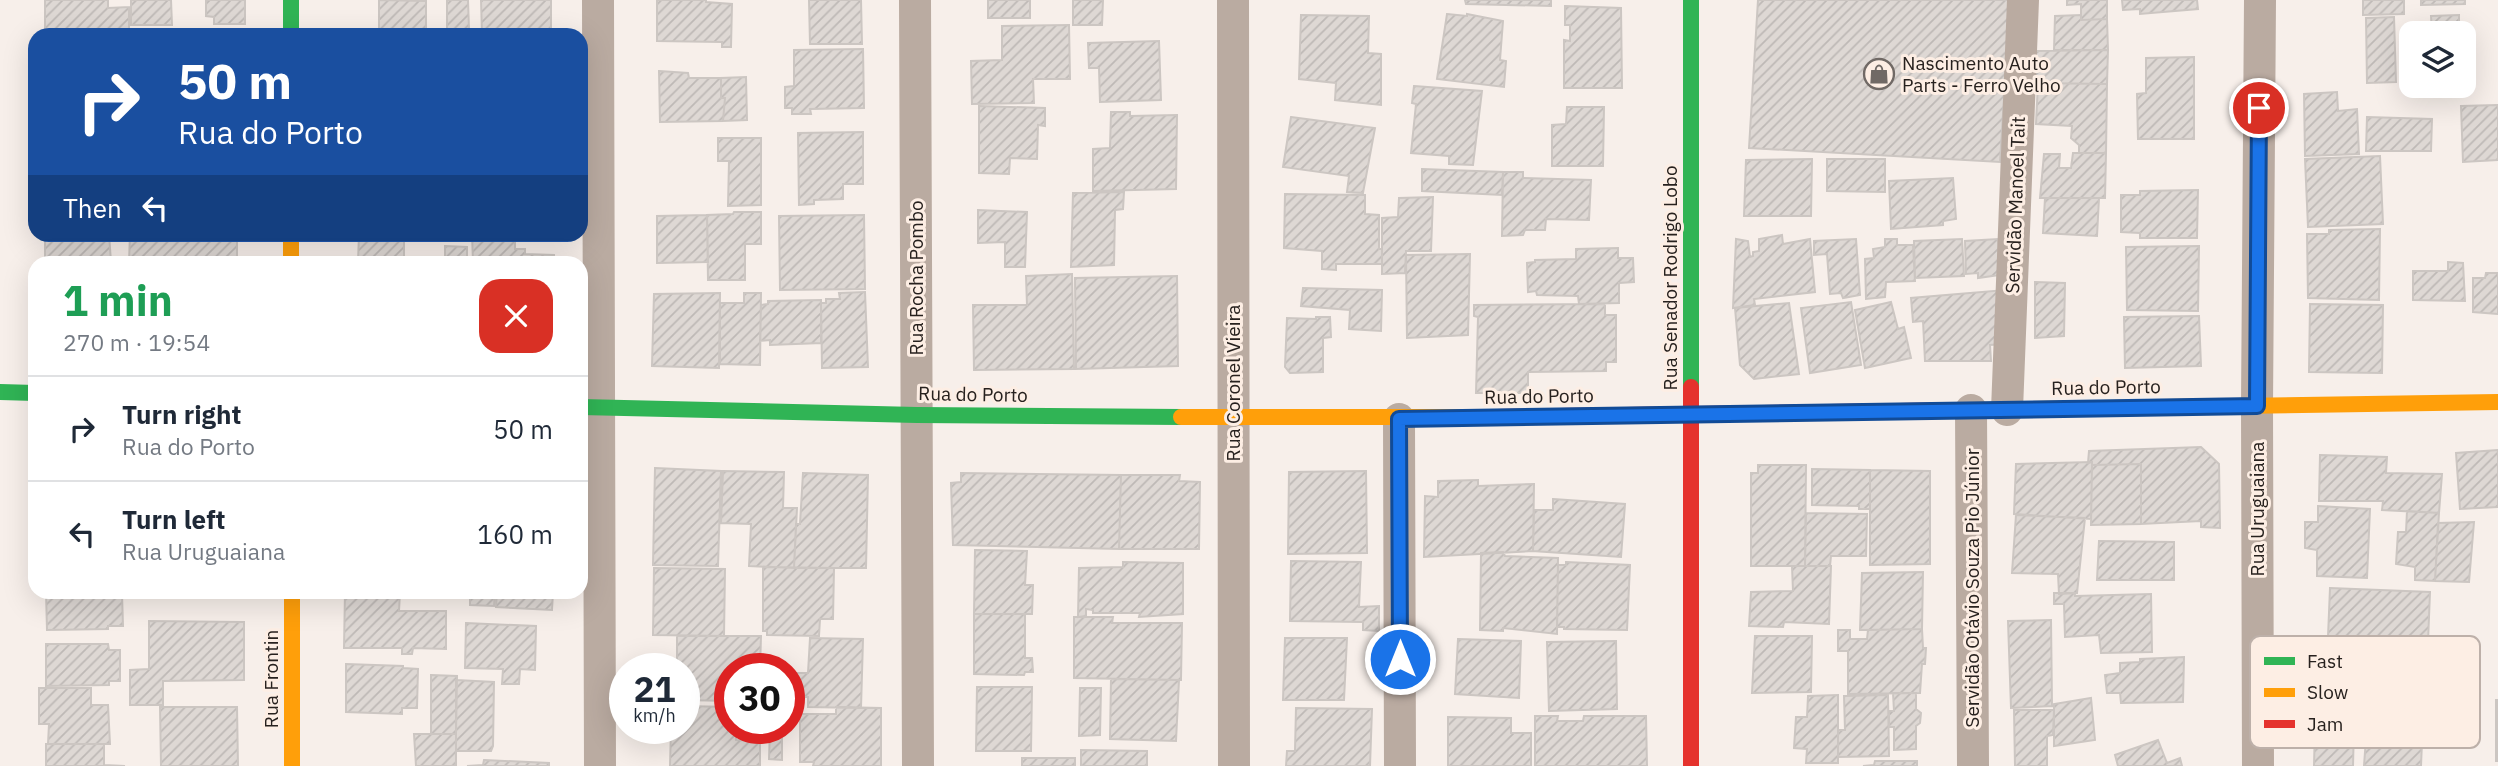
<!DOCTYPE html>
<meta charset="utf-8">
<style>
body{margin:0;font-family:"IBM Plex Sans",sans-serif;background:#f6f6f7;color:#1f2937;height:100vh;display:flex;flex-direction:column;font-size:26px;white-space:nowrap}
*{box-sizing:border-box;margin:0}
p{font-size:23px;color:#747a83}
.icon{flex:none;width:38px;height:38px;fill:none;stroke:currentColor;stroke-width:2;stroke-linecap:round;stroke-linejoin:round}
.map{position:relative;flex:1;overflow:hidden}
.details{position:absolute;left:28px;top:256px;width:560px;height:343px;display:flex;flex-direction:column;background:#fff;border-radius:21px;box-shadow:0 7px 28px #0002}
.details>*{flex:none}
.hud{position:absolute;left:28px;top:28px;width:560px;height:214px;border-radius:21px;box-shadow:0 7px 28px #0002;background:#1a4fa0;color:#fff;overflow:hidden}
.buttons{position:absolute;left:2399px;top:21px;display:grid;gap:14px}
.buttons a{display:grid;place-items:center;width:77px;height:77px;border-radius:14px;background:#fff;box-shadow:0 7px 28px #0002;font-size:35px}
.speed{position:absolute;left:609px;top:653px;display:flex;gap:14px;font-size:35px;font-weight:700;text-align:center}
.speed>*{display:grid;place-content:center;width:91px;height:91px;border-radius:50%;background:#fff;box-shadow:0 7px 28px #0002;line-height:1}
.speed small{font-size:18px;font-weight:400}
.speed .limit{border:10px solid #d22;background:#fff;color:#111}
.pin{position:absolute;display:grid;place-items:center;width:60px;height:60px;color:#fff;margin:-30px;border:4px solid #fff;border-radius:50%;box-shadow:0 2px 7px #0007}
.me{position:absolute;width:77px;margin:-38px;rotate:0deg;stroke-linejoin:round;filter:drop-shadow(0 0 5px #0008)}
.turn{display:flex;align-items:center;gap:24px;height:147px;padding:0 35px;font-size:32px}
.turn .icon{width:91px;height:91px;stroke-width:2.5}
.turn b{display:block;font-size:49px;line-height:60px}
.then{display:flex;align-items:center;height:66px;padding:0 35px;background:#0003;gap:14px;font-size:26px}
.round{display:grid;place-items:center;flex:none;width:74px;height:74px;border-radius:21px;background:#f6f6f7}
.head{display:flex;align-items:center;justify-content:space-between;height:119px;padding:0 35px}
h1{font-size:42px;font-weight:700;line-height:52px;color:#1e9e55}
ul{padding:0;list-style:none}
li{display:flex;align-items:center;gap:21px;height:105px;padding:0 35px;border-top:2px solid #e0e1e3}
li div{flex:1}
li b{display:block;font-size:26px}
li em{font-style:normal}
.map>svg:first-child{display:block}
.building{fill:url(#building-hatch);stroke:#ccc6c2;stroke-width:2}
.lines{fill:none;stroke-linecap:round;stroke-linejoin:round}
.street{stroke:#baaba1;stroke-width:32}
.fast{stroke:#30b455;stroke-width:16}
.slow{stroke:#ff9f0a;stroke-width:16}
.jam{stroke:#e5322d;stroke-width:16}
.route-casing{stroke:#114b97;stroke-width:18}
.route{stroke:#1a73e8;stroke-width:12}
.labels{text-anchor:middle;stroke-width:6;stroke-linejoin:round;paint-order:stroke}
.poi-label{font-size:19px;fill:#27211e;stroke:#fdeee4;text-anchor:start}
.street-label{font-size:19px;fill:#27211e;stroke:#fdeee4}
.key{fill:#fdeee4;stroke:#bdb0a9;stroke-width:2}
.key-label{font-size:19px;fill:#27211e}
</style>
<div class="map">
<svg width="2498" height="766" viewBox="0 0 2498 766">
<defs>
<pattern id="building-hatch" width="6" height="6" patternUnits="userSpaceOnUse" patternTransform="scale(1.75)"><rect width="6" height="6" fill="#ded8d4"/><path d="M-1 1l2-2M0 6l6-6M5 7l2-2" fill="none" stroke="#beb9b6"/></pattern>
</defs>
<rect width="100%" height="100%" fill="#f7efea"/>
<path class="building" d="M45 0H108V8L129 7V35H45Z
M131 0H171L172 25H131Z
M206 0H245V24H214V17L206 16Z
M379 0 426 1V32L379 33Z
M447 0H468L469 29 447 30Z
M481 0H551V32L482 34Z
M657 0H706V2L732 4 731 47H722V42L657 41Z
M809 0H861L862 44H810Z
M988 0H1030V18H988Z
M1073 0H1103L1102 25H1073Z
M1465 0H1551V6L1466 4Z
M1758 0H2010L2000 162 1749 148Z
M2067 0H2107V19L2081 20V4L2067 5Z
M2122 0H2197L2198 9 2140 14V9L2123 10Z
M2363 0H2404V14L2363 15Z
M2421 0H2465V4L2421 5Z
M1565 6 1621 8 1622 88H1564V40L1570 41V25H1565Z
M1447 14 1467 16V14L1503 21 1500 60 1506 61 1504 87 1437 79Z
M1301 15 1369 16 1368 53 1381 54V105L1335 100 1336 83 1299 79Z
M2081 15V20L2107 19 2108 50H2054L2055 16Z
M2459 15V33H2432L2431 16Z
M2394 17 2396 82 2367 83 2366 18Z
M1069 25 1070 79H1033L1034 103 972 104 971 61 1002 60V26Z
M1159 41 1161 100 1100 102 1099 68H1089L1088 43Z
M863 49 864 108 810 109 811 114H792V108H785V87L794 86V50Z
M2108 50 2107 84 2034 83V51Z
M2194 57V139H2138L2137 94 2146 93V58Z
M659 71 688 73 689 78H721V98H725L723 121 660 122Z
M746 77 747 120 723 121 725 98H721V78Z
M2038 83 2107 84 2106 153H2079V145L2071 138 2072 126 2036 124Z
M1414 86 1482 91 1473 165 1449 164V156L1411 153 1416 104 1412 103Z
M2337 92 2338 111 2357 109 2359 154 2305 156 2304 94Z
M2498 105V160L2463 162 2461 106Z
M979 106 1045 108V126L1038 125 1037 159 1010 158 1009 174 979 173Z
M1567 107H1604L1603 166H1552V125L1566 124Z
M1111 112H1130V116L1177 115 1176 189 1093 191V149L1110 148Z
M1291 117 1375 128 1363 193 1347 192 1349 176 1283 167Z
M2367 117 2432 119 2431 151H2366Z
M863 132V184H843V199L814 200V204L799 205 798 133Z
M718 138H761V205L728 206 729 161H718Z
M2073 153H2106L2105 198H2040L2044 154H2060L2059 168H2071Z
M2380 156 2383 224 2308 227 2305 159Z
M1812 159 1811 216H1744L1746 160Z
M1827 159H1885V192L1827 191Z
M1422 169 1503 172 1502 195 1422 191Z
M1503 172H1523V178L1591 180 1589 220 1546 219 1545 230H1525L1523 235 1502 236Z
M1953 178 1956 219 1943 221V225L1891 229 1889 181Z
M2198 190 2197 238H2140V233L2121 232V195H2140V191Z
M1124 192 1123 209 1115 210 1114 265 1071 267 1073 193Z
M1285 194 1365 195V214L1379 215V249H1382V264H1336V270L1322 269V251L1284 248Z
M1433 197 1431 251H1406L1405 273 1382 274V218L1398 217 1399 198Z
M2045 198H2099L2097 236 2043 233Z
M978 210 1027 212 1025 267H1005V242L978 243Z
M734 212H761V244H745V280H708L707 215 733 214Z
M707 215 708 262 657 263V216Z
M864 215 865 289 780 290 779 216Z
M2380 229 2379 300 2308 298 2307 234H2329V230Z
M45 234H109L111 262H45Z
M130 234H237V262H129Z
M359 234H404V262H358Z
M472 234H515V249H525V254L554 255V262H473Z
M1782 235 1783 244 1810 239 1815 292 1754 299 1755 305 1733 308 1736 239 1748 241 1750 257 1753 256V252L1759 251V239Z
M1856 239 1860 295 1843 298 1841 293 1830 294 1827 254 1814 255V241Z
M1885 239H1897V245H1913L1915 281 1886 282 1885 297 1866 299 1865 259 1874 258 1873 249 1885 247Z
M1962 239 1964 276 1915 278 1914 241Z
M1998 239 2000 275 1978 278V273L1966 274 1965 241Z
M445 246 467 247V262H445Z
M2199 246 2198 311 2127 310 2126 247Z
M1618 248V258H1633L1634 282 1619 283V303L1579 304 1578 296 1537 295 1536 291 1528 292 1527 263 1535 262V260L1576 259V249Z
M1470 254 1468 335 1407 338 1406 255Z
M2448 262 2463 263 2465 301 2413 300V271H2448Z
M2486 273H2498V314L2473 312V278H2485Z
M1072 274 1074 369 974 370 973 305H1027L1026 276Z
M1177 276 1178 366 1076 369 1075 278Z
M2035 282 2065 283 2064 336 2035 338Z
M1303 288 1382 290 1381 331 1349 329 1350 310 1301 306Z
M2005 290 2002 344 1990 345 1991 361H1925L1923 321 1913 322 1911 298Z
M865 292 868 367 822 368 821 303H826V299H840L839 293Z
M720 293 719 368 652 366 654 294Z
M744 293H761L760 365 720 364V303H744Z
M821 300V343L770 345V340L760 341 761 305 768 304V301Z
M1851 302 1861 365 1810 373 1801 308Z
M1891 302 1898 329 1904 327 1911 358 1865 368 1855 310Z
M1789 303 1799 374 1754 379 1740 365 1735 308Z
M1605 304V315H1616V362H1606V371L1528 372V393H1476L1478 317 1474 316V305Z
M2310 304 2383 305 2382 373 2309 372Z
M2199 316 2201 366 2125 368 2124 317Z
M1316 317H1330L1331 337 1323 338V372L1290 373 1285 367 1287 318 1316 319Z
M2201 447 2219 464 2220 528 2201 527V521L2141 524V464L2092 465V462L2088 463 2089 451Z
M2498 450V507L2460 509 2456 453Z
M2320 455 2387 457 2386 473 2442 474 2439 513 2382 510 2383 501H2319Z
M2092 462 2091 519 2014 514 2016 464Z
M2141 464V524L2091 525 2092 465Z
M1758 465H1806L1805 566H1751V473H1758Z
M655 468 721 471 718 566 653 565Z
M1812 469 1870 470V509H1859V506L1812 505Z
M1870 470 1930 471V564L1870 565Z
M723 471 784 472 783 508H797L794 568 749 566 751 524 721 523Z
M1366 471 1367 553 1288 554 1289 472Z
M803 473 868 475 866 568H794L796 524H800Z
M961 473 1121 475 1119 549 953 545 951 483 961 482Z
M1121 475H1180L1179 481 1200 482 1199 549H1119Z
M1478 480V486L1534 484 1533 551 1424 557 1425 496 1438 497V481Z
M1553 499 1625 504 1621 557 1533 551 1534 510H1553Z
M2318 506 2370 509 2367 578 2317 576V550L2305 548V522H2318Z
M2407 511 2439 513 2435 581 2415 580V567L2396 564 2398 532H2406Z
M1806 513 1867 514 1866 556H1831L1830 566H1805Z
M2016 515 2085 518 2077 593 2059 594 2058 574 2012 573Z
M2474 522 2469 582 2435 581 2438 523Z
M2099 541 2174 542V580H2097Z
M975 550 1027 551 1025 585H1033L1032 614H974Z
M1503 552 1505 556 1558 558 1557 634 1503 628V631L1480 630 1481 553Z
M1291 561 1361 562 1359 607 1379 606V631L1363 630V622L1290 621Z
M1123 562 1183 563V614L1139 617 1140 613H1093V610L1086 609V616L1078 617 1079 568 1123 567Z
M1566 562 1630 565 1627 630 1564 629V627H1557L1558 565H1566Z
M1792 566H1831L1829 624 1784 622 1783 627 1749 626 1751 592 1793 591Z
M763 567 834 568 833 619H820L819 636 767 635V631H763Z
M654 568 725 569 724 636 653 635Z
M1923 572 1922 629 1860 630 1862 573Z
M2330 588 2430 592 2428 642 2328 637Z
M46 592H108V594H122L123 626H108V629L47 630Z
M345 592H400L399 611H446V649L413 648 412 654H402V648H344Z
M470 592H495L494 606 470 605Z
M497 592H553L552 610 496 607Z
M2054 593H2075V596L2151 594 2152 652 2101 653 2099 635 2065 637 2064 604H2054Z
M974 614H1025V658H1032L1033 672H1025L1024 675 974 674Z
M1074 617H1113L1112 623H1182L1181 680 1074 678Z
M2051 620 2052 706 2011 708 2008 621Z
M149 621 244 622V680L163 681V705H130V670L149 669Z
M466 623 536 626 535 670 520 669 519 684H502L503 669 465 668Z
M1922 629 1923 648H1926L1925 664H1922L1920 693 1848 694V651H1838V630H1850V639H1867L1868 630Z
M677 636H761L760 668H730V701L684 700V668H677Z
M1755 636H1812L1811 692 1752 693Z
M810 638 863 639 861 708 808 707V697H789V673H808Z
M1285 638H1347L1344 700H1283Z
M1458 639 1521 641 1519 698 1455 694Z
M1616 641 1617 709 1549 711 1547 642Z
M46 644H108L109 650H120V681H109V685L46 686Z
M2184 657 2183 702 2121 703 2120 693H2107L2105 675 2120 673V663L2140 662V659Z
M346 664 403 666V668L418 669 417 708H402V714L346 712Z
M431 675 457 676 456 734H431Z
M1111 679 1179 680 1176 741 1110 739Z
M456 680 494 682 493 746 491 751H456Z
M977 687H1032L1031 751H976Z
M39 688H91V705H108L110 744H48L49 724H39Z
M1080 688H1101L1100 735 1079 736Z
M1893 693H1916V709L1921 713 1920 723 1916 726V749L1894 750V727H1889V711H1894Z
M1838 695V763H1806L1807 749 1794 748 1796 717H1807L1808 696Z
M1888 695 1889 756 1838 757V730H1845L1844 696Z
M2091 698 2095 740 2054 746V704Z
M2496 700H2498V761H2496Z
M684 706 730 707V728H736V740L760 741V766H670L671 728H684Z
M160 707H237L238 766H161Z
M836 707 881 708V766H813L814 762H800V714H836Z
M1296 708 1372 709 1370 766H1286L1287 751H1295Z
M2014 710H2054L2053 735 2047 736V766H2015Z
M1535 716H1558L1557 721H1583L1584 716H1646L1647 766H1535Z
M1448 717 1511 718V733H1531V766H1448Z
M2315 726H2354L2353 766H2314Z
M770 728H782V760L769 759Z
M414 734H456V766H416Z
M2366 738 2422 742 2421 766H2364Z
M2158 740 2167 763 2180 758 2182 766H2118L2115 755Z
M46 744H104V765L125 766H46Z
M1081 750 1147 751V766H1081Z
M1022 758H1075V766H1022Z
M484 760 549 763V766H467L483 765Z
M1875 761H1917V766H1863L1874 765Z"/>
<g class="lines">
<path class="street" d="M598 0 600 766
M915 0 918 766
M1233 0 1234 766
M1971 410 1973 766
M2007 410 2023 0
M1399 419 1400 766
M2258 766 2257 406 2260 0"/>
<path class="fast" d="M291 0V35
M1691 0V387
M0 392 35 393
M581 407 917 415 1181 417"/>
<path class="slow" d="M291 234V262
M1969 410 2498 402
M1181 417H1497
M292 592V766"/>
<path class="jam" d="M1691 387V766
M1497 417 1969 410"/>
</g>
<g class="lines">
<g class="route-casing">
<path id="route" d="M1400 659 1399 419 2257 406 2259 108"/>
</g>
<use href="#route" class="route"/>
</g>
<defs>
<g id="shop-ring" transform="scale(1.575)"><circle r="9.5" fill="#fdeee4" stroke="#706965" stroke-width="1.5"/><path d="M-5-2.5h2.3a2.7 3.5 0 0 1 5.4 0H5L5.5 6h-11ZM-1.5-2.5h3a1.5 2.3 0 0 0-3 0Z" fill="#706965"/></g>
</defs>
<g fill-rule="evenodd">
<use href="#shop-ring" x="1879" y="74"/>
</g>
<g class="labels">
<g class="poi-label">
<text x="1902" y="70">Nascimento Auto<tspan x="1902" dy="22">Parts - Ferro Velho</tspan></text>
</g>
<g class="street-label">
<text transform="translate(2015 205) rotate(-88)" y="7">Servidão Manoel Tait</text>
<text transform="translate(916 278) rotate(-90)" y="7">Rua Rocha Pombo</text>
<text transform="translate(1670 278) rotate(-90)" y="7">Rua Senador Rodrigo Lobo</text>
<text transform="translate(1233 383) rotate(-90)" y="7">Rua Coronel Vieira</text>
<text transform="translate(2106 387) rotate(-1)" y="7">Rua do Porto</text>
<text transform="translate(973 394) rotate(1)" y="7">Rua do Porto</text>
<text transform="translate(1539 396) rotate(-1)" y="7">Rua do Porto</text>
<text transform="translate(2257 509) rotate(-90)" y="7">Rua Uruguaiana</text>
<text transform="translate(1972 588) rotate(-90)" y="7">Servidão Otávio Souza Pio Júnior</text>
<text transform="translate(271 679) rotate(-90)" y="7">Rua Frontin</text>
</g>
</g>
<rect x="2250" y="636" width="230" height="112" rx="10" class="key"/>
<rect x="2264" y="657" width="31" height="8" fill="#30b455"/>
<rect x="2264" y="688" width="31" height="9" fill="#ff9f0a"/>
<rect x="2264" y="720" width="31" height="8" fill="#e5322d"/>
<g class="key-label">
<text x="2307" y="668">Fast</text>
<text x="2307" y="699">Slow</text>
<text x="2307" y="731">Jam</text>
</g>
</svg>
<div class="buttons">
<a><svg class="icon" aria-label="layers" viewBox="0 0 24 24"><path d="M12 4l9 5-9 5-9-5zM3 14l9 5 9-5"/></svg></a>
</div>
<div class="speed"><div>21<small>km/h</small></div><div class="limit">30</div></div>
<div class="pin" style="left:2259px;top:108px;background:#d93025"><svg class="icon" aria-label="arrive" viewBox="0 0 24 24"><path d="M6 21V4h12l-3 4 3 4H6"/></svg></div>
<svg class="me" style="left:1400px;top:659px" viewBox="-20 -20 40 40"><circle r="17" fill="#1a73e8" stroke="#fff" stroke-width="3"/><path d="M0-11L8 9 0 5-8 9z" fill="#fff"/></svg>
<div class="hud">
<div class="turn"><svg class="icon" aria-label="right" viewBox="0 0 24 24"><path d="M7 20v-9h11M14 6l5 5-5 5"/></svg><div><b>50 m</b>Rua do Porto</div></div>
<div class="then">Then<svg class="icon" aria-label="left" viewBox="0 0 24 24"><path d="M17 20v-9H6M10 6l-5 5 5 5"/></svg></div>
</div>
<section class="details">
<div class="head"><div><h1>1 min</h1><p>270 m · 19:54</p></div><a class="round" style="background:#d93025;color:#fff"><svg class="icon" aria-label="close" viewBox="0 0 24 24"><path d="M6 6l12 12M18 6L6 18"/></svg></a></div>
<ul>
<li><svg class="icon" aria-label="right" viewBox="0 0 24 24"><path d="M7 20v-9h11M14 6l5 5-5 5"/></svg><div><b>Turn right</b><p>Rua do Porto</p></div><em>50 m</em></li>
<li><svg class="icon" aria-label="left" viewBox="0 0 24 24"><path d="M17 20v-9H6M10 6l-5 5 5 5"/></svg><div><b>Turn left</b><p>Rua Uruguaiana</p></div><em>160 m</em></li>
</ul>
</section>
</div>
